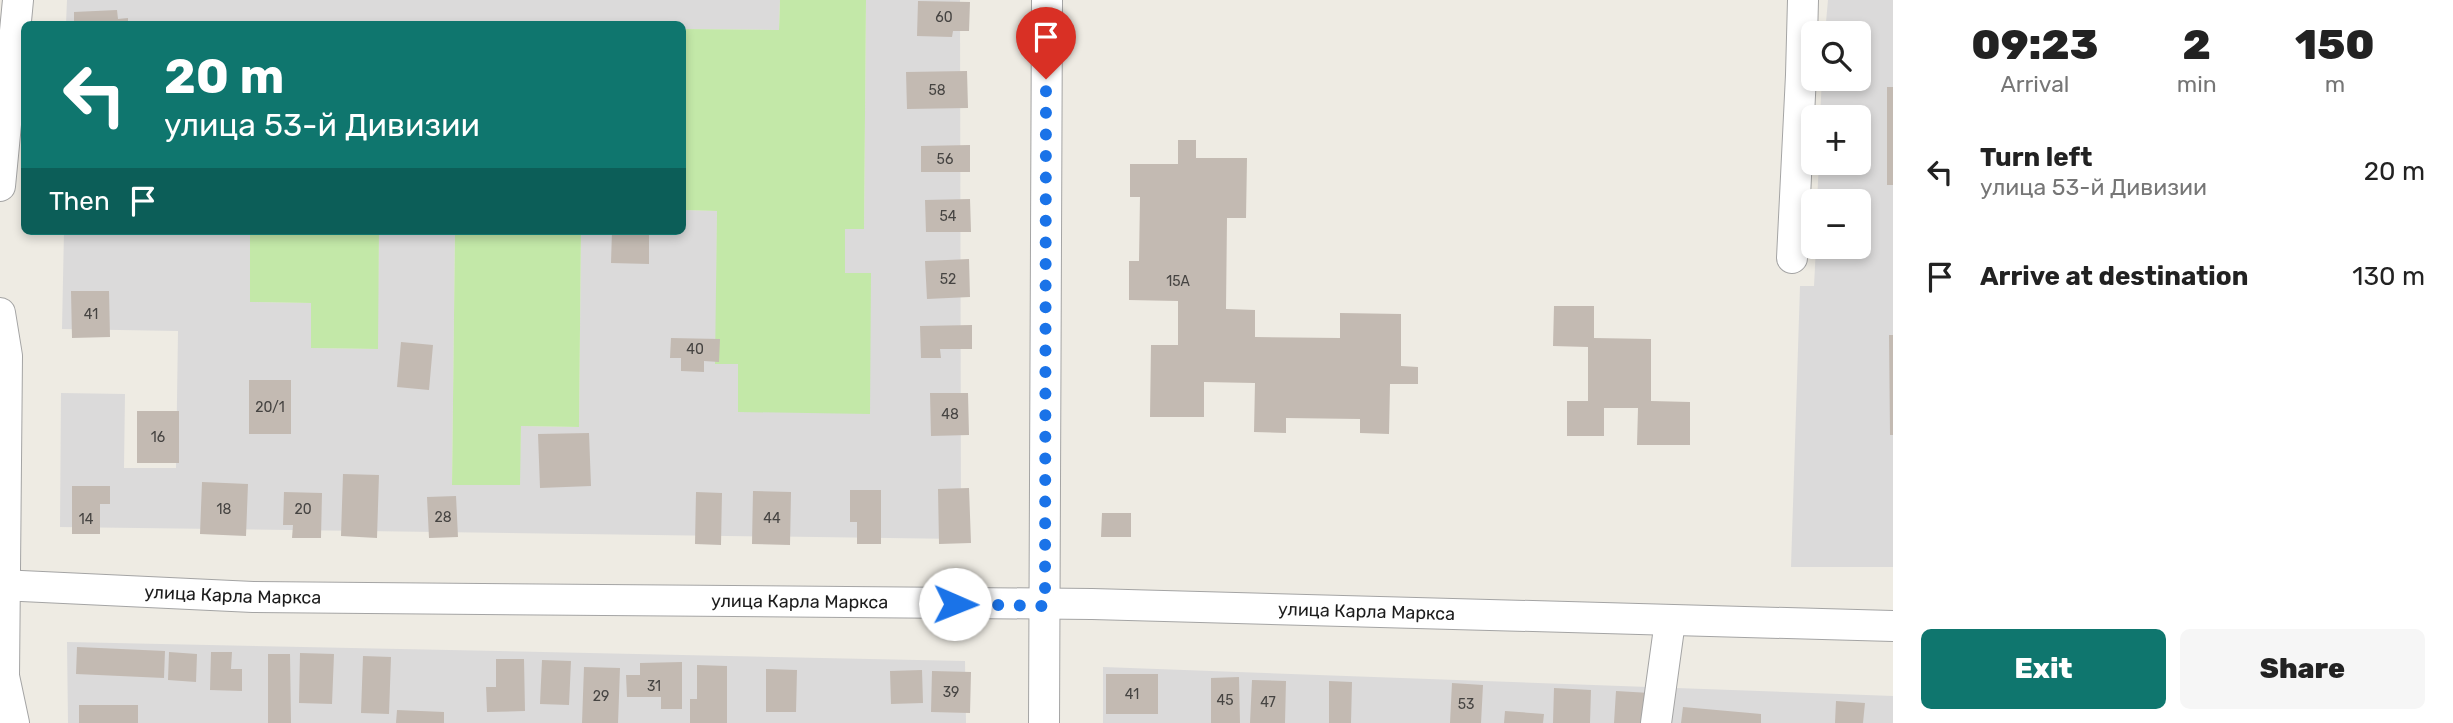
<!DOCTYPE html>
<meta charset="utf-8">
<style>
body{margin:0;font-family:Rubik,sans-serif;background:#f6f6f6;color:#222;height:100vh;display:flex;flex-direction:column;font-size:26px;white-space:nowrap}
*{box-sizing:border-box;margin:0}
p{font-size:23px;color:#767676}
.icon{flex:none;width:38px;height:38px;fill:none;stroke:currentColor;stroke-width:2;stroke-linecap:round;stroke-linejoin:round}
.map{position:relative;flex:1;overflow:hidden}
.side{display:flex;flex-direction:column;background:#fff;width:560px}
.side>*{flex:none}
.guide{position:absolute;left:21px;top:21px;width:665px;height:214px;border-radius:10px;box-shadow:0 4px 10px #0003;background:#0f766e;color:#fff;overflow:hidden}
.controls{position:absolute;left:1801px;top:21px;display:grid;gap:14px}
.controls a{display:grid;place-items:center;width:70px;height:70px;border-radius:10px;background:#fff;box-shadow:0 4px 10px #0003;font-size:35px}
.pin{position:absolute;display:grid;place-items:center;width:60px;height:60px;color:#fff;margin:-72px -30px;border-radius:50% 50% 50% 0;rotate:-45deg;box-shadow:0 0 7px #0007}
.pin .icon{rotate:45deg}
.me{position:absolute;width:77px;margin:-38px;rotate:91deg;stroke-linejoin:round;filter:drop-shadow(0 0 5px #0008)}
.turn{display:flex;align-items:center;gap:24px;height:147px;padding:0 28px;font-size:32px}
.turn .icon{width:91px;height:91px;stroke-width:2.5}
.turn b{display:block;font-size:49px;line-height:60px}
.then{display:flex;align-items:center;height:66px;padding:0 28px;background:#0003;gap:14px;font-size:26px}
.eta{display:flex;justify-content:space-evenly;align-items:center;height:119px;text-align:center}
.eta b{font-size:42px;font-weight:800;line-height:49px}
.button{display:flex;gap:14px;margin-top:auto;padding:14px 28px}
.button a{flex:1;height:80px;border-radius:10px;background:#0f766e;color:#fff;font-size:28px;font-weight:800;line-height:80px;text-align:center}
.button a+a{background:#f6f6f6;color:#222}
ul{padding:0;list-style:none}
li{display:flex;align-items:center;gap:21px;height:105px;padding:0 28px}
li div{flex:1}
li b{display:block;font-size:26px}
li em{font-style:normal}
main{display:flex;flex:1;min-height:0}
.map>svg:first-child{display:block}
.residential{fill:#dbdada}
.grass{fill:#c3e8a8}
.building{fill:#c3bab2}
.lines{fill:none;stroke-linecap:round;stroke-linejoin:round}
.minor-casing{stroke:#a4a4a4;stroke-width:32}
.minor{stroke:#fff;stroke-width:30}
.route{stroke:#1a73e8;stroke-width:12;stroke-dasharray:0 21.6}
.labels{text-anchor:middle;stroke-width:7;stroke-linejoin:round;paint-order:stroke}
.number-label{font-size:14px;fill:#464442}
.street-label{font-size:18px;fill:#1d1d1d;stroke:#fff}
</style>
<main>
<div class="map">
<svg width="1893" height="723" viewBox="0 0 1893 723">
<rect width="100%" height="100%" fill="#eeebe3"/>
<path class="residential" d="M67 0H780L779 30 683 29 682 24H66Z
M866 0H960L961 539 60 527 61 393 125 394 124 468H176L178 331 62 329 64 231H250V302L311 303 312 348 377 349 379 231H455L452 484 519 485 521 426 579 427 581 231H682L683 210 717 211 716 364H739L871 274 845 273V229H864Z
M1828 0H1893V567H1791L1800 286H1814L1816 247H1858V201H1817L1819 163H1858V117H1820L1822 79H1858V33H1825Z
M67 642 965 661 966 723H68Z
M1103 667 1893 696V723H1103Z"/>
<path class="grass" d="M780 0H866L864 229H845V273H871L870 414 738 412V364H715L717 211 683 210 682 29 779 30Z
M250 231H379L378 349 311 348V303L250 302Z
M455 231H581L579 427 521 426 520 485H452Z"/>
<path class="building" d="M918 1 970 2 969 31H953L952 37 917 36Z
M117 10 118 19 128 18V24H74V12Z
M967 71 968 108 907 109 906 72Z
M1887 87H1893V185H1887Z
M1178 140H1196V158H1247L1246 218H1227L1226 309 1255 310V337L1340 338V313L1401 314V366L1418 367V384H1390L1389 434 1360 433V419L1286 418V433L1254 432 1255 383 1204 382V417H1150L1151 345H1178V301L1129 300V261H1139L1140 197H1130V164H1178Z
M970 145V172H921V146Z
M970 199 971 232H926L925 200Z
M612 231H649V264L611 263Z
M969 259 970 297 927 299 925 261Z
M71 291H109L110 337 72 338Z
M1554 306H1594V338L1651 339V401L1690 402V445H1637L1638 408H1604V436H1567V401H1588V347L1553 346Z
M972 325V349H940L941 358H921L920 326Z
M1889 335H1893V435H1890Z
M671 338 720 339 719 362 704 361V372L681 371V358H670Z
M401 342 433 345 429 390 397 387Z
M249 380H291V434H249Z
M930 393H968L969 435 931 436Z
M137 411H179V463H137Z
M589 433 591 486 540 488 538 434Z
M343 474 379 475 377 538 341 536Z
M202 482 248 484 246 536 200 534Z
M72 486H110V504H100V534H72Z
M969 488 971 543 939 544 938 489Z
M850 490H881V544H857V522H850Z
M753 491 791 492 790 545 752 544Z
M284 492 322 493 321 538H292L293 525H283Z
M696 492 722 493 721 545 695 544Z
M456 496 458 537 429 538 427 497Z
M1102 513H1131V537H1101Z
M77 647 165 651 164 678 76 674Z
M169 652 197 654 196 682 168 680Z
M211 652H232L231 669H242V691L210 690Z
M300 653 334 654 332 704 299 703Z
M268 654H290L291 723H268Z
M363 656 391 657 389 714 361 713Z
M496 659H524L525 711 487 712 486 687H496Z
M542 660 571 661 569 705 540 704Z
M682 662V709H661V697H627L626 675H640V663Z
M697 665 727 666V723H690V699H697Z
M584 667 620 668 618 723H582Z
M766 669 797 670 796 712H766Z
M922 670 923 703 891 704 890 671Z
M932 671 971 672 970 713 931 712Z
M1106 674H1158V714H1106Z
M1239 677 1240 723H1211V678Z
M1252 680 1286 681 1285 723H1250Z
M1329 681 1352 682 1351 723H1329Z
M1452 683 1483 685 1481 723H1450Z
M1554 688 1591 690 1590 723H1553Z
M1616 691 1650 693 1649 723H1614Z
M1836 701 1865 703 1863 723H1835Z
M79 705H138V723H79Z
M1683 707 1761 714V723H1681Z
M397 710 444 712V723H396Z
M1505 711 1544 714 1543 723H1504Z"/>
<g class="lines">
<g class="minor-casing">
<g id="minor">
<path d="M0 186 18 0"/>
<path d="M1792 258 1801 75 1803 0"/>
<path d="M0 313 7 356 4 676 14 723"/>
<path id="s1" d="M0 585 253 597 1092 604 1893 626"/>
<path d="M1044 723 1047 0"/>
<path d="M1656 723 1670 621"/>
</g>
</g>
<use href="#minor" class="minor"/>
</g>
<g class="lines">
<path class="route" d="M955 604 1045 606 1046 79"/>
</g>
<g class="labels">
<g class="number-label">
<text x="944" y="22">60</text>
<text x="937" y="95">58</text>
<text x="945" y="164">56</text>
<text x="948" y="221">54</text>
<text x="948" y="284">52</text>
<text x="1178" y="286">15А</text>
<text x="91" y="319">41</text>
<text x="695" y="354">40</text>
<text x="270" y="412">20/1</text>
<text x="950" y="419">48</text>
<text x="158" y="442">16</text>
<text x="224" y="514">18</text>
<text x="303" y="514">20</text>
<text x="443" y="522">28</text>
<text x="772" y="523">44</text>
<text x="86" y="524">14</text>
<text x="654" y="691">31</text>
<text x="951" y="697">39</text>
<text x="1132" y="699">41</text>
<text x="601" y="701">29</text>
<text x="1225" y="705">45</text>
<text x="1268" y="707">47</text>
<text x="1466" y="709">53</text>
</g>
<g class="street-label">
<text dy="6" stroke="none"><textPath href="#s1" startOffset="233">улица Карла Маркса</textPath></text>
<text dy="6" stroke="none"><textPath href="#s1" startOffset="800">улица Карла Маркса</textPath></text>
<text dy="6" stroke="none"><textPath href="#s1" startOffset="1367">улица Карла Маркса</textPath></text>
</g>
</g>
</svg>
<div class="controls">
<a><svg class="icon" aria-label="search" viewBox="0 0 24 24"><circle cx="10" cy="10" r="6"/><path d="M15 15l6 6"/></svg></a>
<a>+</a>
<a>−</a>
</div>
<div class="pin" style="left:1046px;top:79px;background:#d93025"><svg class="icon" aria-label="arrive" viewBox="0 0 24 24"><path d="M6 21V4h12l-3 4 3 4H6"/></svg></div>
<svg class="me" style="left:955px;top:604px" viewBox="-20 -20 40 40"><circle r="19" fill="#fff"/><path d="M0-13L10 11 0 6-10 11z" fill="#1a73e8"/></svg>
<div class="guide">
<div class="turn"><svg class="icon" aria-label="left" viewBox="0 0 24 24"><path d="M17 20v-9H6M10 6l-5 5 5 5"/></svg><div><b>20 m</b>улица 53-й Дивизии</div></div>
<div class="then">Then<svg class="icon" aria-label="arrive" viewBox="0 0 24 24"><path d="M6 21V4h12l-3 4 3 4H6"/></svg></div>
</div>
</div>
<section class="side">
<div class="eta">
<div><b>09:23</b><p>Arrival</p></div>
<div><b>2</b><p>min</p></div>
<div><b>150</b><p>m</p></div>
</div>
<ul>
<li><svg class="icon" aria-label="left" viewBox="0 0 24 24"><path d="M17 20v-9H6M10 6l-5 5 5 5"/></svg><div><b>Turn left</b><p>улица 53-й Дивизии</p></div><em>20 m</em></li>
<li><svg class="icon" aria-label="arrive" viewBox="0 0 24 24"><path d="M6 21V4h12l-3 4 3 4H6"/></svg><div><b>Arrive at destination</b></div><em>130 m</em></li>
</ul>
<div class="button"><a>Exit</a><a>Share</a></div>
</section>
</main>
